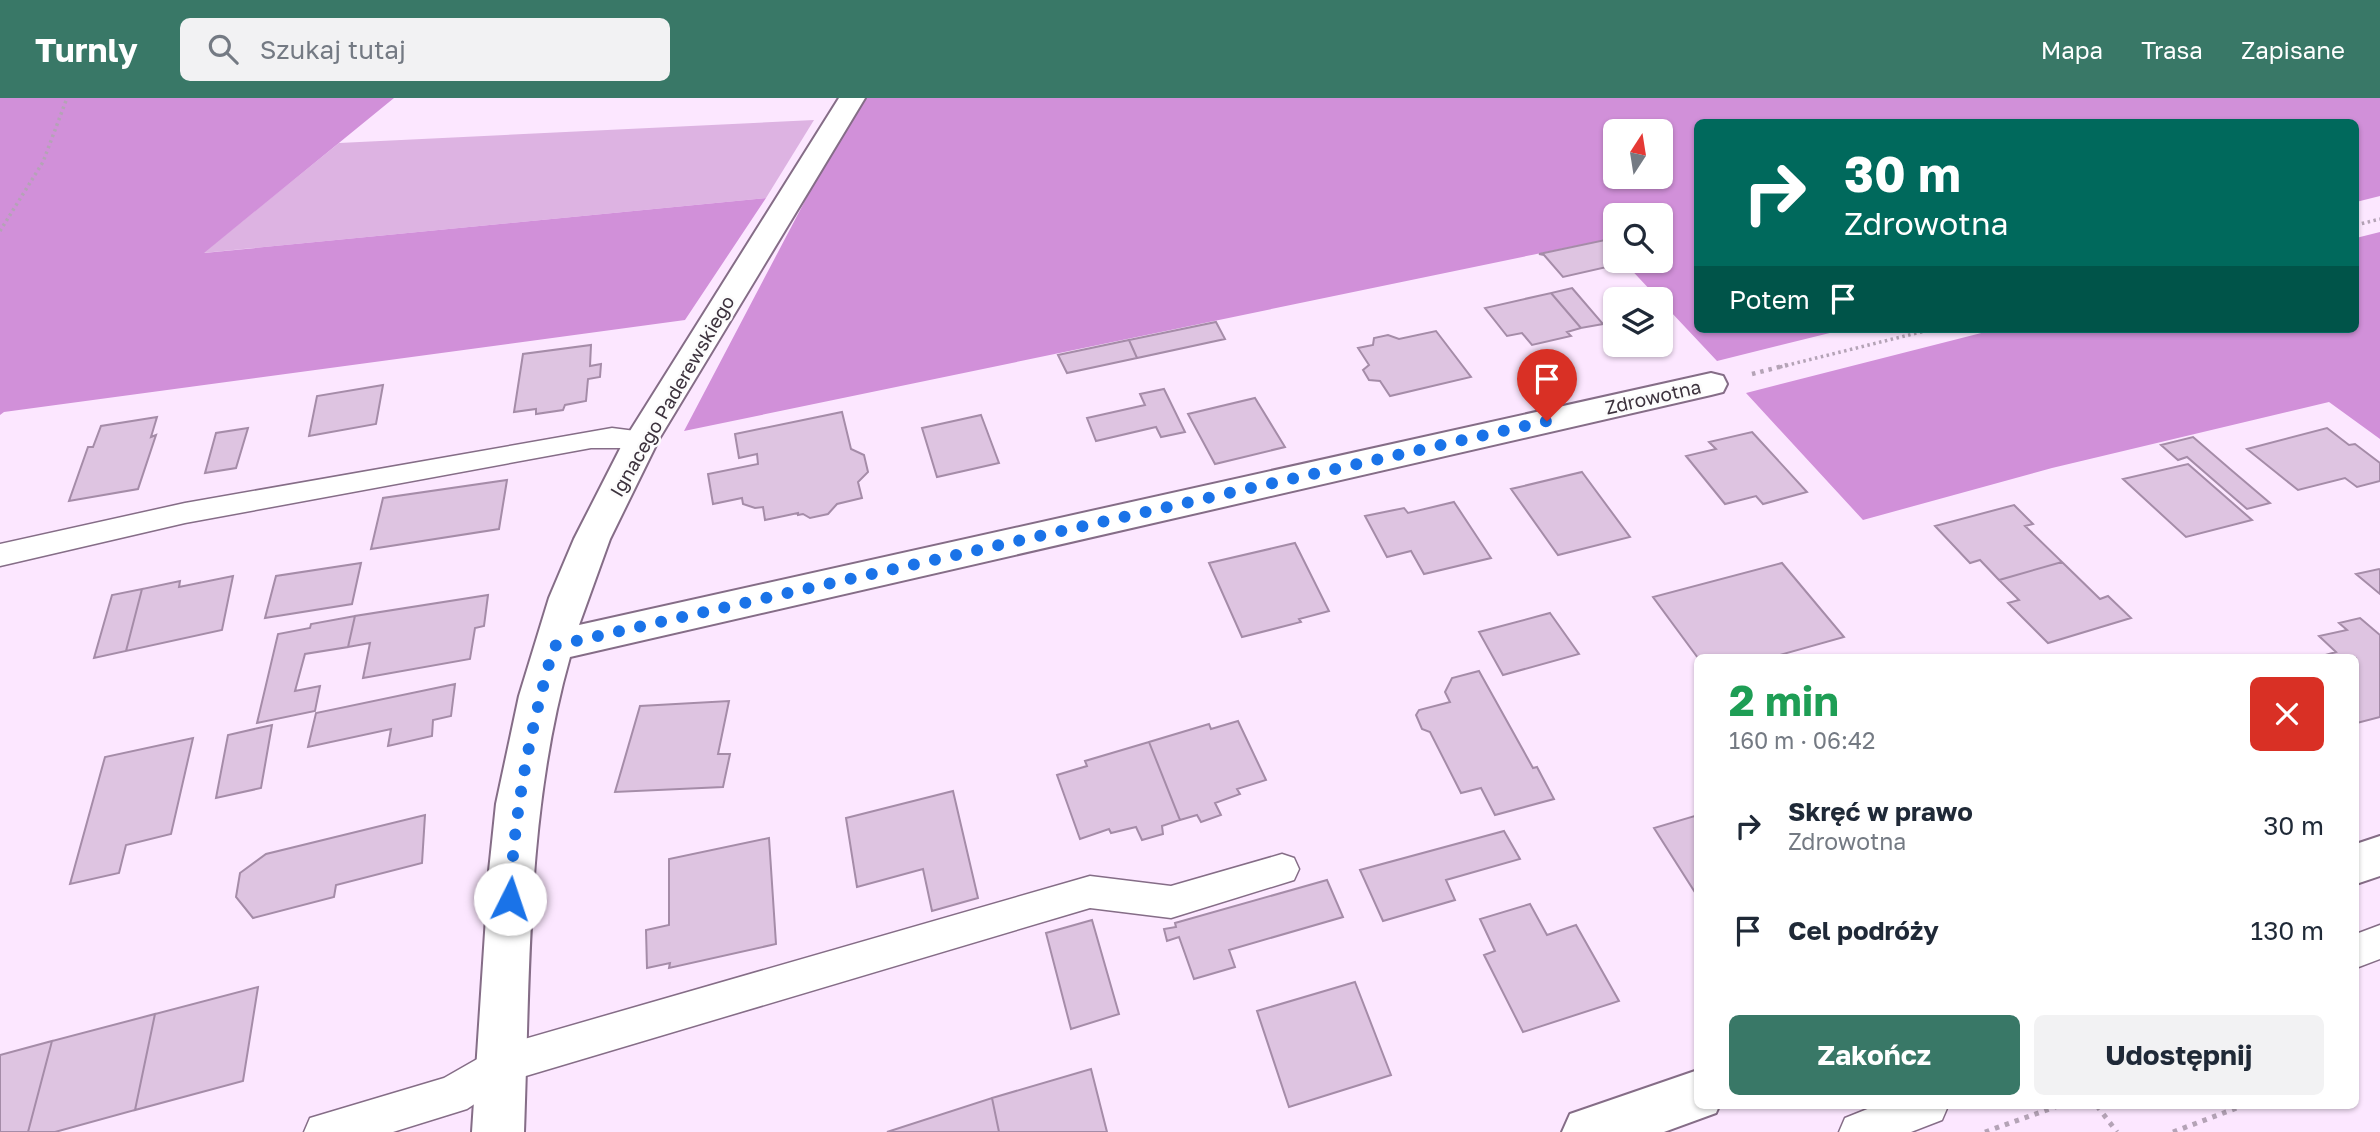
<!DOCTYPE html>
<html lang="pl">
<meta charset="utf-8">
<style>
body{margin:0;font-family:"Golos Text",sans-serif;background:#f2f2f3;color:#1f2937;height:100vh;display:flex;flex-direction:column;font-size:26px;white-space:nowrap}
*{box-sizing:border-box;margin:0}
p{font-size:23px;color:#747a83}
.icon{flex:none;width:38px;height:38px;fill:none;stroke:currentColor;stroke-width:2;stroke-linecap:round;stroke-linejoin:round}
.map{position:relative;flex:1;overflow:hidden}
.side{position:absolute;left:1694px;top:556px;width:665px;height:455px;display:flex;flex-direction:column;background:#fff;border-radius:10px;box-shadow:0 2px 5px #0004}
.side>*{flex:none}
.hud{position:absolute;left:1694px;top:21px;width:665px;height:214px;border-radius:10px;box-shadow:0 2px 5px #0004;background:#00695c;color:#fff;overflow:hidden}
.needle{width:46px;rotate:12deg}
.buttons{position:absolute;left:1603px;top:21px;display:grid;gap:14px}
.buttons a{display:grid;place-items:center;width:70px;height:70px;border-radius:10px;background:#fff;box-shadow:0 2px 5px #0004;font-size:35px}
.pin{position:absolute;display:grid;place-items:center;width:60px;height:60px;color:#fff;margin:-72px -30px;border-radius:50% 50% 50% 0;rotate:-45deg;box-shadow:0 0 7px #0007}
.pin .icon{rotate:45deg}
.me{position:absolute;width:77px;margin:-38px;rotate:4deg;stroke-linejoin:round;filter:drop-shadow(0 0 5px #0008)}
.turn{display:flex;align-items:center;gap:24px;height:147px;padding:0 35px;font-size:32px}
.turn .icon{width:91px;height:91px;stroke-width:2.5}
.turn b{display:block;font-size:49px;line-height:60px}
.then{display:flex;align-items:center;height:66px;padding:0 35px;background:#0003;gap:14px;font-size:26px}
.round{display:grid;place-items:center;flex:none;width:74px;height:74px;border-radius:10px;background:#f2f2f3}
.summary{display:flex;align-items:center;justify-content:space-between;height:119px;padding:0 35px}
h1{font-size:42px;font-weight:700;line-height:52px;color:#1e9e55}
.cta{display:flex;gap:14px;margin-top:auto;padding:14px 35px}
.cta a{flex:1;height:80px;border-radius:10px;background:#397867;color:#fff;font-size:28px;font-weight:700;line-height:80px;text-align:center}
.cta a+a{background:#f2f2f3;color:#1f2937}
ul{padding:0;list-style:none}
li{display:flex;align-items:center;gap:21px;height:105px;padding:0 35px}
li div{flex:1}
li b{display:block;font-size:26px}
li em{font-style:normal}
header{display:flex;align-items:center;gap:42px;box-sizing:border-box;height:98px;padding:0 35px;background:#397867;color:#fff}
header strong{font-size:33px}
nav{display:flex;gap:38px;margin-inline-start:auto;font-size:24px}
.search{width:490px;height:63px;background:#f2f2f3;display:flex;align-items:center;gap:18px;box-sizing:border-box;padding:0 24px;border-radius:10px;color:#747a83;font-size:26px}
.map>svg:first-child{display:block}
.green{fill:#ddb3e2}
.forest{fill:#d190d9;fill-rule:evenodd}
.building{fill:#dec4e1;stroke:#a58ca8;stroke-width:2}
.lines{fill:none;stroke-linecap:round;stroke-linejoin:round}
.service-casing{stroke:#856d87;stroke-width:3}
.minor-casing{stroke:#856d87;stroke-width:4}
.path-far2{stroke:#b4a3b6;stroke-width:3.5;stroke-dasharray:2.5 3.5;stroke-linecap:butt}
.path-far1{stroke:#b4a3b6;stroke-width:4.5;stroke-dasharray:3.5 5;stroke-linecap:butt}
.path{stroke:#b4a3b6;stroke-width:5;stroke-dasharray:4.5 6;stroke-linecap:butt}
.service{fill:#fff;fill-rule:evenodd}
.minor{fill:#fff;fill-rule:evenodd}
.route{stroke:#1a73e8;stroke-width:12;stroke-dasharray:0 21.6}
.labels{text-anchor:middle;stroke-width:5;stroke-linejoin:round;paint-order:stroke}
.street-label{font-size:19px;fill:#3c323d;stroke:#fcfcfc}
</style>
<header>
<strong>Turnly</strong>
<div class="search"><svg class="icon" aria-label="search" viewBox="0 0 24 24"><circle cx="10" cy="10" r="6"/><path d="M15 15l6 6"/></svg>Szukaj tutaj</div>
<nav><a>Mapa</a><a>Trasa</a><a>Zapisane</a></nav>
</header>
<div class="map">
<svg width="2380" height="1034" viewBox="0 0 2380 1034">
<rect width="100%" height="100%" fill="#fce7ff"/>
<path class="green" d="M814 22 766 100 203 155 339 45Z"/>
<path class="forest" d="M0 0H394L204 155 766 100 685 222 4 314 0 317Z
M859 0H2380V98L2356 104V24H1698V231H1846L1717 263 1623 163H1661V117H1615V154L1604 142 684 333ZM1615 33H1661V79H1615Z
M2380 134V341L2329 304 2052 370 1863 422 1746 295 1997 231H2356V140Z"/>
<path class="building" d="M1605 142 1615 154V163H1623L1627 167 1624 165 1563 179 1544 157 1539 156Z
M1572 190 1603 226 1581 230 1551 195Z
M1551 195 1581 230 1567 234 1571 238 1532 247 1522 235 1507 238 1485 210Z
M1216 224 1225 241 1137 260 1129 242Z
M1436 233 1471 279 1390 298 1380 283 1369 282 1363 272 1369 267 1358 250 1373 247 1374 240 1388 237 1399 241Z
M1129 242 1137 260 1067 275 1058 257Z
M591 247 590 268 601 266 600 279 588 281 586 303 565 307 563 312 536 316V311L514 314 523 256Z
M383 287 376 326 309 338 317 298Z
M1164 291 1185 334 1161 339 1156 329 1096 343 1087 320 1145 307 1140 296Z
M1255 300 1285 349 1215 366 1188 316Z
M842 314 851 351 864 357 868 374 858 384 862 400 837 406 828 416 810 420 803 416 798 417V415L765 422 763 409 755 410 743 406 742 400 713 406 708 376 758 366 757 356 739 360 735 336Z
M981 317 999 365 937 379 922 330Z
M157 319 151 339 156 337 138 391 69 403 88 349H93L101 328Z
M248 330 236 370 205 375 216 335Z
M2327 330 2349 347 2355 346 2380 365V383L2357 389 2345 380 2298 392 2247 351Z
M1752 334 1807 394 1763 406 1756 398 1725 406 1686 358 1716 351 1709 344Z
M2193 339 2230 371 2270 405 2247 411 2187 359 2178 362 2161 347Z
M2188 366 2252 422 2186 439 2123 381Z
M1582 374 1630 439 1558 457 1511 391Z
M507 382 499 431 371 451 383 400Z
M1454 404 1491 460 1424 476 1411 453 1387 459 1365 418 1404 410 1408 415Z
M2014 407 2033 426 2025 428 2062 464 1999 482 1980 462 1970 465 1935 428Z
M1295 445 1329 513 1299 521 1301 524 1242 539 1209 465Z
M2062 464 2100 501 2108 498 2131 520 2048 545 2008 505 2019 502 1999 482Z
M361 465 352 506 265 520 276 478Z
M1782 465 1844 539 1769 560H1698L1653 499Z
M2379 471 2380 472V496L2356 476Z
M233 478 222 532 126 553 142 491 180 483 179 489Z
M142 491 126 553 94 560 112 497Z
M488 497 484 528 475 530 470 561 363 580 370 545 348 549 355 518Z
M1550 515 1579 556 1503 577 1479 534Z
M355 518 348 549 305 556 295 593 320 588 315 613 257 625 278 536 310 530 311 526Z
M2360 520 2380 537V619L2357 625 2356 560H2315L2336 554 2319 538 2347 532 2339 525Z
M1479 573 1533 670 1537 669 1554 701 1495 717 1481 690 1461 695 1430 634 1422 631 1416 617 1419 612 1450 604 1445 594 1452 580Z
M455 586 451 618 433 622 432 638 388 648 391 631 308 649 316 615Z
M729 603 718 656H730L723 689 615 694 640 608Z
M1238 623 1266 682 1237 691 1240 696 1215 705 1221 717 1201 724 1197 717 1180 722 1149 644 1209 626 1211 631Z
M272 627 261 690 216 700 228 637Z
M193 640 171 736 126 747 119 775 70 786 105 659Z
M1149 644 1180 722 1162 728 1163 736 1142 742 1136 729 1111 735 1109 731 1080 741 1057 677 1087 668 1085 663Z
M953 693 978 800 932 813 923 771 857 789 846 720Z
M425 717 422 765 336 787 334 799 253 820 236 799 240 775 266 756Z
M1698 717V799L1654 730Z
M1504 733 1520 761 1446 782 1455 802 1383 823 1360 772Z
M769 740 776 846 669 870 670 865 647 870 646 832 669 827V761Z
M1327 782 1343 819 1229 852 1235 869 1194 881 1179 839 1167 843 1164 831 1176 829 1175 825Z
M1530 806 1547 837 1576 827 1619 903 1523 934 1484 857 1495 853 1480 821Z
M1092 822 1119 916 1071 931 1046 835Z
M1355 884 1391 977 1289 1009 1257 913Z
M258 889 243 983 135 1012 155 916Z
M155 916 135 1012 55 1034H28L52 943Z
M52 943 28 1034H0V957Z
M1091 971 1107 1034H999L992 1000Z
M992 1000 999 1034H887Z"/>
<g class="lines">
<g class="service-casing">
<path id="service" d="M612 330 651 335 655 341 651 347 642 350H591L185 425 0 468V446L185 405Z
M1282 756 1294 760 1299 771 1294 782 1171 820 1090 810 509 983 467 1011 393 1034H304L310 1020 444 980 500 948 1090 778 1171 788Z
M2380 827V861L2356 870V836Z
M1875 1008H1948L1942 1022 1911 1034H1839L1845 1020Z"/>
</g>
<g class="minor-casing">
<path id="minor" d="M839 0H865L659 341 610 441 579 527 1711 275 1723 278 1727 286 1723 294 1711 297 570 559C526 714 530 875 524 1034H472L489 773 496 706 519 598 549 500 574 441 625 341Z
M2380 738V778L2356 786V746Z
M1698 972V1008H1719L1716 1015 1664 1034H1562L1570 1016Z"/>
</g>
<path class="path-far2" d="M2356 127 2380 121
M0 133 43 64 67 0
M1780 269 1933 231"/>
<path class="path-far1" d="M1752 276 1787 267"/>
<path class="path" d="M2097 1008 2117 1034
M1985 1034 2058 1008
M2173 1034 2242 1008"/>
<use href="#service" class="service"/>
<use href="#minor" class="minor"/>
</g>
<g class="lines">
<path class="route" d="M510 801C514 714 530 631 554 548L1547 323"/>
</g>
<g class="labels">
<g class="street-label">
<text transform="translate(672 298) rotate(-60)" y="7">Ignacego Paderewskiego</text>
<text transform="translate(1653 299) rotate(-13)" y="7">Zdrowotna</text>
</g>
</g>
</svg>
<div class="buttons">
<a><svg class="needle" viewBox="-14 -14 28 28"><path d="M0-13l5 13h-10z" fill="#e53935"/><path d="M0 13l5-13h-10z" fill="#747a83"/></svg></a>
<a><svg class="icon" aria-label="search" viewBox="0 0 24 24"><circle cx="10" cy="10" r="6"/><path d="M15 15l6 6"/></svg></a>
<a><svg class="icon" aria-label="layers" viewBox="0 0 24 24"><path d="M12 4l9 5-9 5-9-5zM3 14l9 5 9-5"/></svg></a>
</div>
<div class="pin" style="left:1547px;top:323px;background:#d93025"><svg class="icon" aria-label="arrive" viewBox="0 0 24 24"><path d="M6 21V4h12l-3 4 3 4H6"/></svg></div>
<svg class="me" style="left:510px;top:801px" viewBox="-20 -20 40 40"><circle r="19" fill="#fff"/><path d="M0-13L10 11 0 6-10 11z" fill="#1a73e8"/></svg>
<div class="hud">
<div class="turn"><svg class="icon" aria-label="right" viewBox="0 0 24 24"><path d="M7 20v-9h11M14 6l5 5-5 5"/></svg><div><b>30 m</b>Zdrowotna</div></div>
<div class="then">Potem<svg class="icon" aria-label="arrive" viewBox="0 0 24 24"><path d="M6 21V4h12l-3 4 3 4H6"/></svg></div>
</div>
<section class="side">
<div class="summary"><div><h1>2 min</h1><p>160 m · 06:42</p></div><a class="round" style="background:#d93025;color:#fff"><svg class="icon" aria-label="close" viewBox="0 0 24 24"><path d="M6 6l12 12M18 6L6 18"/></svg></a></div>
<ul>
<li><svg class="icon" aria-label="right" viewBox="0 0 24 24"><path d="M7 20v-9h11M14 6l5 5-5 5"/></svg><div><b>Skręć w prawo</b><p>Zdrowotna</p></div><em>30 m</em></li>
<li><svg class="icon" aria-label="arrive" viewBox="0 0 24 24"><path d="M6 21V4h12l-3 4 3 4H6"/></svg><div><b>Cel podróży</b></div><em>130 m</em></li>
</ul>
<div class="cta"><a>Zakończ</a><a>Udostępnij</a></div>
</section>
</div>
